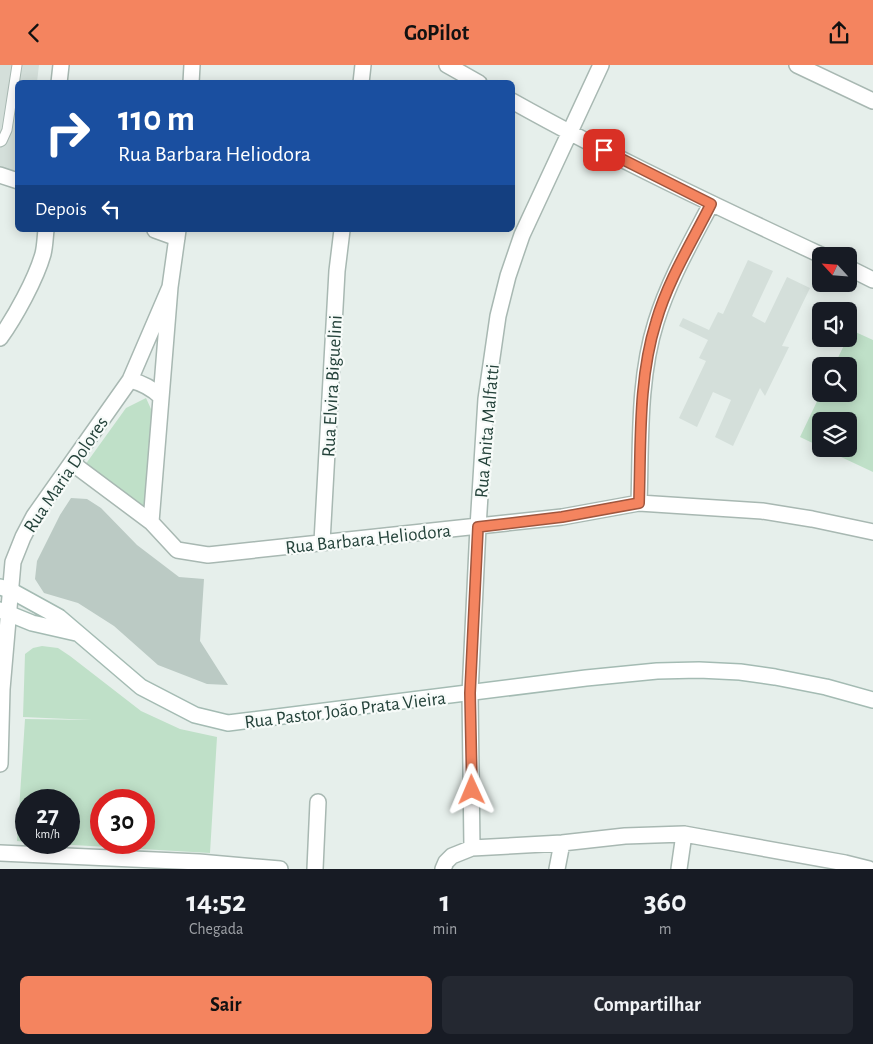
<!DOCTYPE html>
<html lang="pt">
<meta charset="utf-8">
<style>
body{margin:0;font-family:"Alegreya Sans",sans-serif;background:#242831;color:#f1f3f6;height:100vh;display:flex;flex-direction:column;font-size:19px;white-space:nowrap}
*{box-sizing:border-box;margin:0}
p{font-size:16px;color:#9ea1a6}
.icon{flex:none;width:28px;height:28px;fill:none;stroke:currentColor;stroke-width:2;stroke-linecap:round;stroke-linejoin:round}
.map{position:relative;height:804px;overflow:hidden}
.side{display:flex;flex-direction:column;background:#171b24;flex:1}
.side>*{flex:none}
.hud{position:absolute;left:15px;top:15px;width:500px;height:152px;border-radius:8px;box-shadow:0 2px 12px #0003;background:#1a4fa0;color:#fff;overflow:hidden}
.needle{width:32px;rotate:296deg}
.tools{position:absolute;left:812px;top:182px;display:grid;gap:10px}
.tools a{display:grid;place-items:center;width:45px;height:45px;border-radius:8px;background:#171b24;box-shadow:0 2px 12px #0003;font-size:25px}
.speed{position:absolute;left:15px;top:724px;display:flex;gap:10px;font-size:25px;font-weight:700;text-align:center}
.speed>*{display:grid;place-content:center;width:65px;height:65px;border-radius:50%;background:#171b24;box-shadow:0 2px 12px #0003;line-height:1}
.speed small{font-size:12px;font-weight:400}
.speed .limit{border:8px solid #d22;background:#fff;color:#111}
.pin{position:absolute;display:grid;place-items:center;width:42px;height:42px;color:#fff;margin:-21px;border-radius:10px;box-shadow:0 2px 8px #0006}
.me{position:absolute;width:55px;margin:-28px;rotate:359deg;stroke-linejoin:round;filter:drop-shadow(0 0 4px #0008)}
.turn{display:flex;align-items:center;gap:18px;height:105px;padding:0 20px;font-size:22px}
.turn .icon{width:65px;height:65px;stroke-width:2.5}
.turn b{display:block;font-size:35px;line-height:42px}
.then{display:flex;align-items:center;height:48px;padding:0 20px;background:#0003;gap:10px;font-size:19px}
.eta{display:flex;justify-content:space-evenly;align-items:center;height:85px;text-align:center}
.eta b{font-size:30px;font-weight:700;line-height:35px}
.action{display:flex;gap:10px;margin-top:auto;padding:10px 20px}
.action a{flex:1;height:58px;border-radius:8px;background:#f4845f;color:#111;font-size:20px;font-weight:700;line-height:58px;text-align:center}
.action a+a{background:#242831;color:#f1f3f6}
header{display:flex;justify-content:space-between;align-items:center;height:65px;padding:0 20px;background:#f4845f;color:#111;font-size:22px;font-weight:700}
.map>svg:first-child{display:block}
.built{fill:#d4dfda}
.green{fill:#bfe0c8;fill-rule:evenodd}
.building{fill:#bbcac4}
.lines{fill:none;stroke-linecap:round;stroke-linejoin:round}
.service-casing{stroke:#a8b8b2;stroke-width:11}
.minor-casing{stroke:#a8b8b2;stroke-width:18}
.secondary-casing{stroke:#a4bbb3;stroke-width:18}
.service{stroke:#fff;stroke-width:9}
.minor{stroke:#fff;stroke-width:15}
.secondary{stroke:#fff;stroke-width:15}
.route-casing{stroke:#9f563e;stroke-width:12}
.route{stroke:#f4845f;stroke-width:9}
.labels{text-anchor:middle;stroke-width:4.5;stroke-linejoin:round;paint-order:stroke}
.street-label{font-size:19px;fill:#24423a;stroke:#f7fbf9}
</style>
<header><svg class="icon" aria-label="back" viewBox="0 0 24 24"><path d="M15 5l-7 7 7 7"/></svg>GoPilot<svg class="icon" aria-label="share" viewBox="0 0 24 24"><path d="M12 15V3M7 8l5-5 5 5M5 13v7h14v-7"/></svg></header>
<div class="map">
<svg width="873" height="804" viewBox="0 0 873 804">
<rect width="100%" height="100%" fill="#e6efeb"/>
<path class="built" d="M0 0H39L37 17 18 18 17 115 0 114Z
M748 195 773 206 752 251 765 258 787 212 810 223 782 281 789 282 765 331 760 323 733 381 715 372 731 335 713 327 697 362 679 353 706 296 699 293 708 275 679 261 683 253 709 265 718 247 723 249Z"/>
<path class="green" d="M851 265 873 275V407L824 384H849V356H821V382L800 372 821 328 849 329V301H834L847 274H849Z
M146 333 156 355 147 447 85 400 126 343Z
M42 581 58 583 70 591 141 646 180 664 217 672 210 788 39 778H69V735H26V777L17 776 25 654 92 655 23 652 25 589 33 583ZM101 735H144V778H101Z"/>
<path class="building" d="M71 433 87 434 101 443 137 480 179 512 204 514 200 576 228 620 207 619 158 600 114 561 78 538 44 528 35 514 37 496 60 450Z"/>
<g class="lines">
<g class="service-casing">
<path id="service" d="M0 77 2 76 7 65 17 0"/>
</g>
<g class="minor-casing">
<path id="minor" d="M447 0 479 18
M797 0 873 36
M59 18 61 0
M191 18 192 0
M361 18 363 0
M512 36C614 93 718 142 823 191
M0 110 18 116
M155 165 177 173
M849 203 873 215
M0 273C15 252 36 214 43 189 45 181 45 173 46 165
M130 315C142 318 152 323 161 332
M72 398 151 457 177 485 208 490 562 452 639 438 762 446 812 454 873 467
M639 438C641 378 638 314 656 257 669 215 691 177 711 139
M151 457 170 222 178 165
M322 477 337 206 342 165
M0 699 2 624 13 497 23 472 34 451 130 315 170 222
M472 783 470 628 478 462 486 334 498 251 508 211 522 170 601 0
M0 788 199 797 280 804
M315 804 318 737
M443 804 446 797 452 791 472 783 562 778 625 771 684 769 845 798 869 804
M557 804 562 778
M679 804 684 769"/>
</g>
<g class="secondary-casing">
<path id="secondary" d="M0 522 10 525 59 552 141 622 195 650 228 658 586 613 657 606 699 605 740 607 775 612 826 622 873 635
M0 545 32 558 76 568"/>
</g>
<use href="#service" class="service"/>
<use href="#minor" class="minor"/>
<use href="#secondary" class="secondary"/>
</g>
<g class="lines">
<g class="route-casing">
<path id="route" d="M472 725 470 628 478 462 562 452 639 438C641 379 638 314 656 257 668 215 692 177 711 139L604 85"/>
</g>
<use href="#route" class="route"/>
</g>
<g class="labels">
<g class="street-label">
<text transform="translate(331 321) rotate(-87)" y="7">Rua Elvira Biguelini</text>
<text transform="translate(486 366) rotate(-85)" y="7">Rua Anita Malfatti</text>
<text transform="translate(65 409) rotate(-56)" y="7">Rua Maria Dolores</text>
<text transform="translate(368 473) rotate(-6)" y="7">Rua Barbara Heliodora</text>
<text transform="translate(345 644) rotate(-7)" y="7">Rua Pastor João Prata Vieira</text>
</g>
</g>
</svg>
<div class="tools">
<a><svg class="needle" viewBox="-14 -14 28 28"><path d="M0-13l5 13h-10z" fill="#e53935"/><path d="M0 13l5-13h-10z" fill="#9ea1a6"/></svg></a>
<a><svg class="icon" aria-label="sound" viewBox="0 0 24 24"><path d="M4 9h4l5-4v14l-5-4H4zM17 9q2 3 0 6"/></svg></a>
<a><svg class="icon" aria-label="search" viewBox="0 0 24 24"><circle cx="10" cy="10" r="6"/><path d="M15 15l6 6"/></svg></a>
<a><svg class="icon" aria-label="layers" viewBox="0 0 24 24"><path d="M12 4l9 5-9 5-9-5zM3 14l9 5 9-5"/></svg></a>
</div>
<div class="speed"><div>27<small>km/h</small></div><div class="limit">30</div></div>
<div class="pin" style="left:604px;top:85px;background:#d93025"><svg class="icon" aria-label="arrive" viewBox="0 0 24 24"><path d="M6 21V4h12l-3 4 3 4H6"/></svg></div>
<svg class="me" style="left:472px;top:725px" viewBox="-20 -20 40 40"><path d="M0-17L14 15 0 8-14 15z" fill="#f4845f" stroke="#fff" stroke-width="4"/></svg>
<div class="hud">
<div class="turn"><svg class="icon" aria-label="right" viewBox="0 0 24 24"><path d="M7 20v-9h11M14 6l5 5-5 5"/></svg><div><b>110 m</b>Rua Barbara Heliodora</div></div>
<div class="then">Depois<svg class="icon" aria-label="left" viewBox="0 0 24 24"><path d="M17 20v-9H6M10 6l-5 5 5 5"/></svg></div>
</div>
</div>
<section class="side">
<div class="eta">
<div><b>14:52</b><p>Chegada</p></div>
<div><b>1</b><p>min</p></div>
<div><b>360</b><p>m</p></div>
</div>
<div class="action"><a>Sair</a><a>Compartilhar</a></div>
</section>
